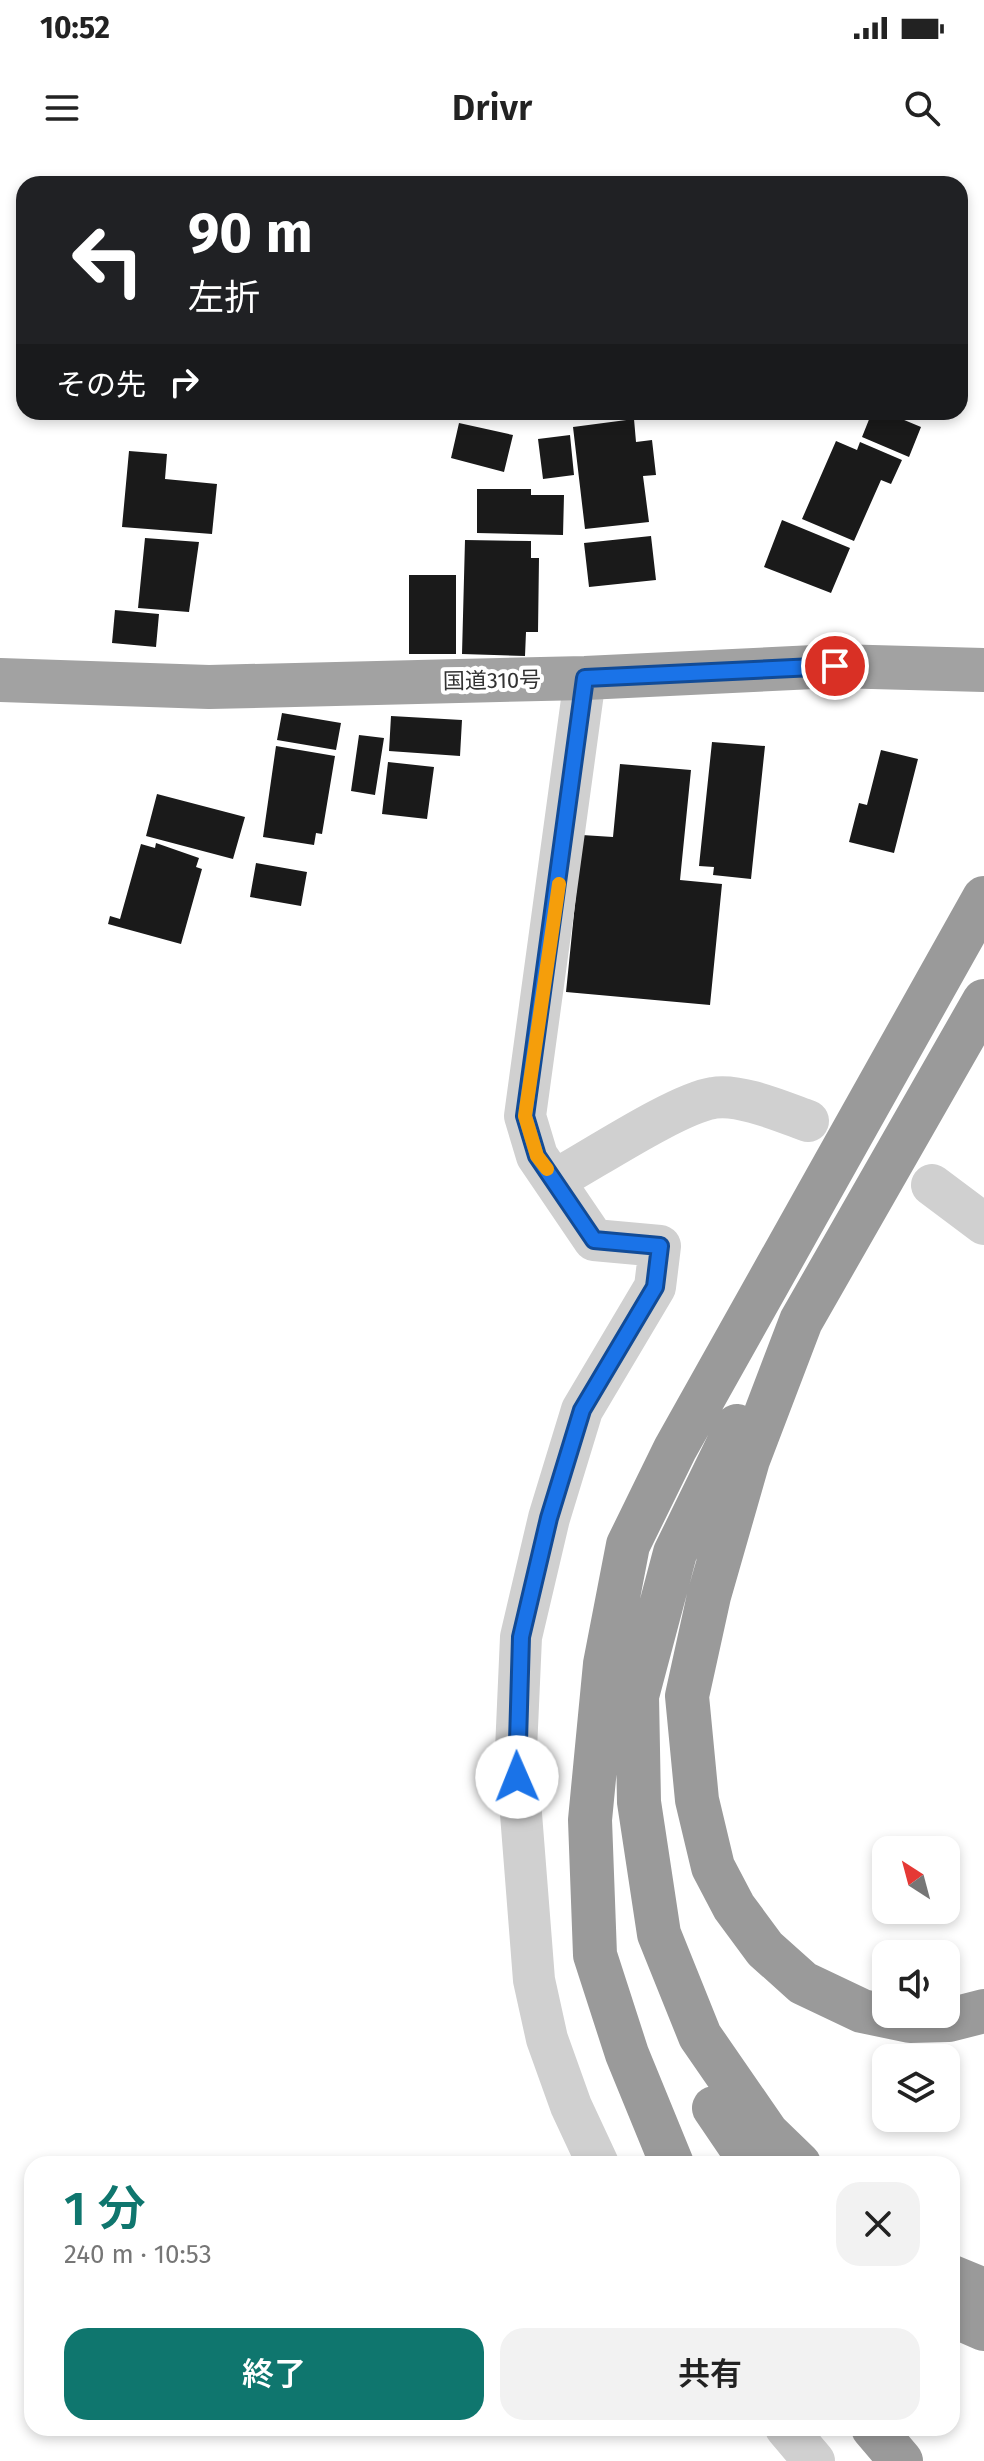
<!DOCTYPE html>
<html lang="ja">
<meta charset="utf-8">
<style>
body{margin:0;font-family:"Fira Sans","Noto Sans JP",sans-serif;background:#f2f2f2;color:#222;height:100vh;display:flex;flex-direction:column;font-size:30px;white-space:nowrap}
*{box-sizing:border-box;margin:0}
p{font-size:26px;color:#767676}
.icon{flex:none;width:44px;height:44px;fill:none;stroke:currentColor;stroke-width:2;stroke-linecap:round;stroke-linejoin:round}
.map{position:relative;flex:1;overflow:hidden}
.panel{position:absolute;left:24px;top:1996px;width:936px;height:280px;display:flex;flex-direction:column;background:#fff;border-radius:24px;box-shadow:0 4px 12px #0003}
.panel>*{flex:none}
.hud{position:absolute;left:16px;top:16px;width:952px;height:244px;border-radius:24px;box-shadow:0 4px 12px #0003;background:#202124;color:#fff;overflow:hidden}
.needle{width:52px;rotate:324deg}
.tools{position:absolute;left:872px;top:1676px;display:grid;gap:16px}
.tools a{display:grid;place-items:center;width:88px;height:88px;border-radius:16px;background:#fff;box-shadow:0 4px 12px #0003;font-size:40px}
.pin{position:absolute;display:grid;place-items:center;width:68px;height:68px;color:#fff;margin:-34px;border:4px solid #fff;border-radius:50%;box-shadow:0 2px 8px #0007}
.me{position:absolute;width:88px;margin:-44px;rotate:359deg;stroke-linejoin:round;filter:drop-shadow(0 0 6px #0008)}
.turn{display:flex;align-items:center;gap:28px;height:168px;padding:0 40px;font-size:36px}
.turn .icon{width:104px;height:104px;stroke-width:2.5}
.turn b{display:block;font-size:56px;line-height:68px}
.then{display:flex;align-items:center;height:76px;padding:0 40px;background:#0003;gap:16px;font-size:30px}
.round{display:grid;place-items:center;flex:none;width:84px;height:84px;border-radius:24px;background:#f2f2f2}
.overview{display:flex;align-items:center;justify-content:space-between;height:136px;padding:0 40px}
h1{font-size:48px;font-weight:600;line-height:60px;color:#0f766e}
.cta{display:flex;gap:16px;margin-top:auto;padding:16px 40px}
.cta a{flex:1;height:92px;border-radius:24px;background:#0f766e;color:#fff;font-size:32px;font-weight:600;line-height:92px;text-align:center}
.cta a+a{background:#f2f2f2;color:#222}
.status{display:flex;justify-content:space-between;align-items:center;height:56px;padding:0 40px;background:#fff;direction:ltr}
.status svg{height:22px;fill:currentColor}
header{display:flex;justify-content:space-between;align-items:center;height:104px;padding:0 40px;background:#fff;font-size:36px;font-weight:600}
.map>svg:first-child{display:block}
.building{fill:#1a1a1a}
.lines{fill:none;stroke-linecap:round;stroke-linejoin:round}
.minor{stroke:#d0d0d0;stroke-width:42}
.trunk{stroke:#a2a2a2;stroke-width:44}
.motorway{stroke:#9a9a9a;stroke-width:44}
.route-casing{stroke:#114b97;stroke-width:20}
.route{stroke:#1a73e8;stroke-width:14}
.slow{stroke:#f59e0b;stroke-width:14}
.labels{text-anchor:middle;stroke-width:8;stroke-linejoin:round;paint-order:stroke}
.street-label{font-size:22px;fill:#333;stroke:#fff}
</style>
<div class="status"><b>10:52</b><svg viewBox="0 0 49 12"><path d="M0 12V9h3v3zM5 12V6h3v6zM10 12V3h3v9zM15 12V0h3v12zM26 1h20v11H26zM47 4h2v5h-2z"/></svg></div>
<header><svg class="icon" aria-label="menu" viewBox="0 0 24 24"><path d="M4 6h16M4 12h16M4 18h16"/></svg>Drivr<svg class="icon" aria-label="search" viewBox="0 0 24 24"><circle cx="10" cy="10" r="6"/><path d="M15 15l6 6"/></svg></header>
<div class="map">
<svg width="984" height="2301" viewBox="0 0 984 2301">
<rect width="100%" height="100%" fill="#fff"/>
<path class="building" d="M872 252H885L921 267 909 297 862 277Z
M634 259 636 282 652 280 656 315 643 316 649 362 585 369 573 267Z
M459 263 513 275 504 312 451 298Z
M570 275 574 315 543 319 538 279Z
M836 281 857 290 860 282 902 300 891 324 881 320 854 381 802 359Z
M129 291 167 294 165 319 217 324 212 374 122 367Z
M477 329H531V335H564L563 375 477 373Z
M782 360 850 388 831 433 764 407Z
M651 376 656 420 589 427 584 383Z
M145 378 199 382 189 452 138 448Z
M465 380 531 381V398H539L538 472H526L525 496 462 494Z
M409 415H456V494H409Z
M115 450 159 454 156 487 112 483Z
M282 553 341 563 336 590 277 580Z
M391 556 462 560 460 596 389 591Z
M359 575 384 578 375 635 351 631Z
M712 582 765 586 751 719 713 715 714 707 699 706Z
M276 586 335 596 322 674 316 673 314 685 263 677Z
M881 590 918 599 894 693 849 682 859 643 867 645Z
M388 602 434 607 427 659 382 654Z
M620 604 691 610 680 720 722 724 710 845 566 832 582 675 613 677Z
M157 634 245 657 233 699 146 676Z
M156 683 199 698 196 707 202 709 181 784 108 764 110 756 120 759 141 684 155 688Z
M256 703 307 712 301 746 250 737Z"/>
<g class="lines">
<path class="minor" d="M585 518 525 956 537 996 594 1080 660 1086 655 1127 582 1250 549 1358 521 1477 516 1590 534 1820 547 1879 571 1946 598 2004
M555 1020C592 1000 676 944 713 938 739 933 783 952 808 961
M932 1025 984 1064
M786 2268 814 2301"/>
<path class="trunk" d="M0 520 209 527 585 518 835 506 984 510"/>
<path class="motorway" d="M984 841 801 1161 748 1300 709 1436 687 1536 697 1640 713 1707 734 1747 765 1789 803 1823 862 1851 910 1861 949 1860 984 1851
M737 1266 675 1393 637 1536 639 1642 659 1774 700 1876 767 1973 799 2004
M714 1948 752 2004
M672 2004 627 1894 595 1795 590 1660 605 1504 628 1385 675 1289 984 738
M952 2117 984 2130
M952 2155 984 2169
M873 2268 901 2301"/>
</g>
<g class="lines">
<g class="route-casing">
<path id="route" d="M517 1617 521 1477 549 1358 582 1250 655 1127 660 1086 594 1080 537 996 525 956 585 518 835 506"/>
</g>
<use href="#route" class="route"/>
<path class="slow" d="M547 1009 537 996 525 956 559 724"/>
</g>
<g class="labels">
<g class="street-label">
<text transform="translate(492 520) rotate(-1)" y="8">国道310号</text>
</g>
</g>
</svg>
<div class="tools">
<a><svg class="needle" viewBox="-14 -14 28 28"><path d="M0-13l5 13h-10z" fill="#e53935"/><path d="M0 13l5-13h-10z" fill="#767676"/></svg></a>
<a><svg class="icon" aria-label="sound" viewBox="0 0 24 24"><path d="M4 9h4l5-4v14l-5-4H4zM17 9q2 3 0 6"/></svg></a>
<a><svg class="icon" aria-label="layers" viewBox="0 0 24 24"><path d="M12 4l9 5-9 5-9-5zM3 14l9 5 9-5"/></svg></a>
</div>
<div class="pin" style="left:835px;top:506px;background:#d93025"><svg class="icon" aria-label="arrive" viewBox="0 0 24 24"><path d="M6 21V4h12l-3 4 3 4H6"/></svg></div>
<svg class="me" style="left:517px;top:1617px" viewBox="-20 -20 40 40"><circle r="19" fill="#fff"/><path d="M0-13L10 11 0 6-10 11z" fill="#1a73e8"/></svg>
<div class="hud">
<div class="turn"><svg class="icon" aria-label="left" viewBox="0 0 24 24"><path d="M17 20v-9H6M10 6l-5 5 5 5"/></svg><div><b>90 m</b>左折</div></div>
<div class="then">その先<svg class="icon" aria-label="right" viewBox="0 0 24 24"><path d="M7 20v-9h11M14 6l5 5-5 5"/></svg></div>
</div>
<section class="panel">
<div class="overview"><div><h1>1 分</h1><p>240 m · 10:53</p></div><a class="round"><svg class="icon" aria-label="close" viewBox="0 0 24 24"><path d="M6 6l12 12M18 6L6 18"/></svg></a></div>
<div class="cta"><a>終了</a><a>共有</a></div>
</section>
</div>
